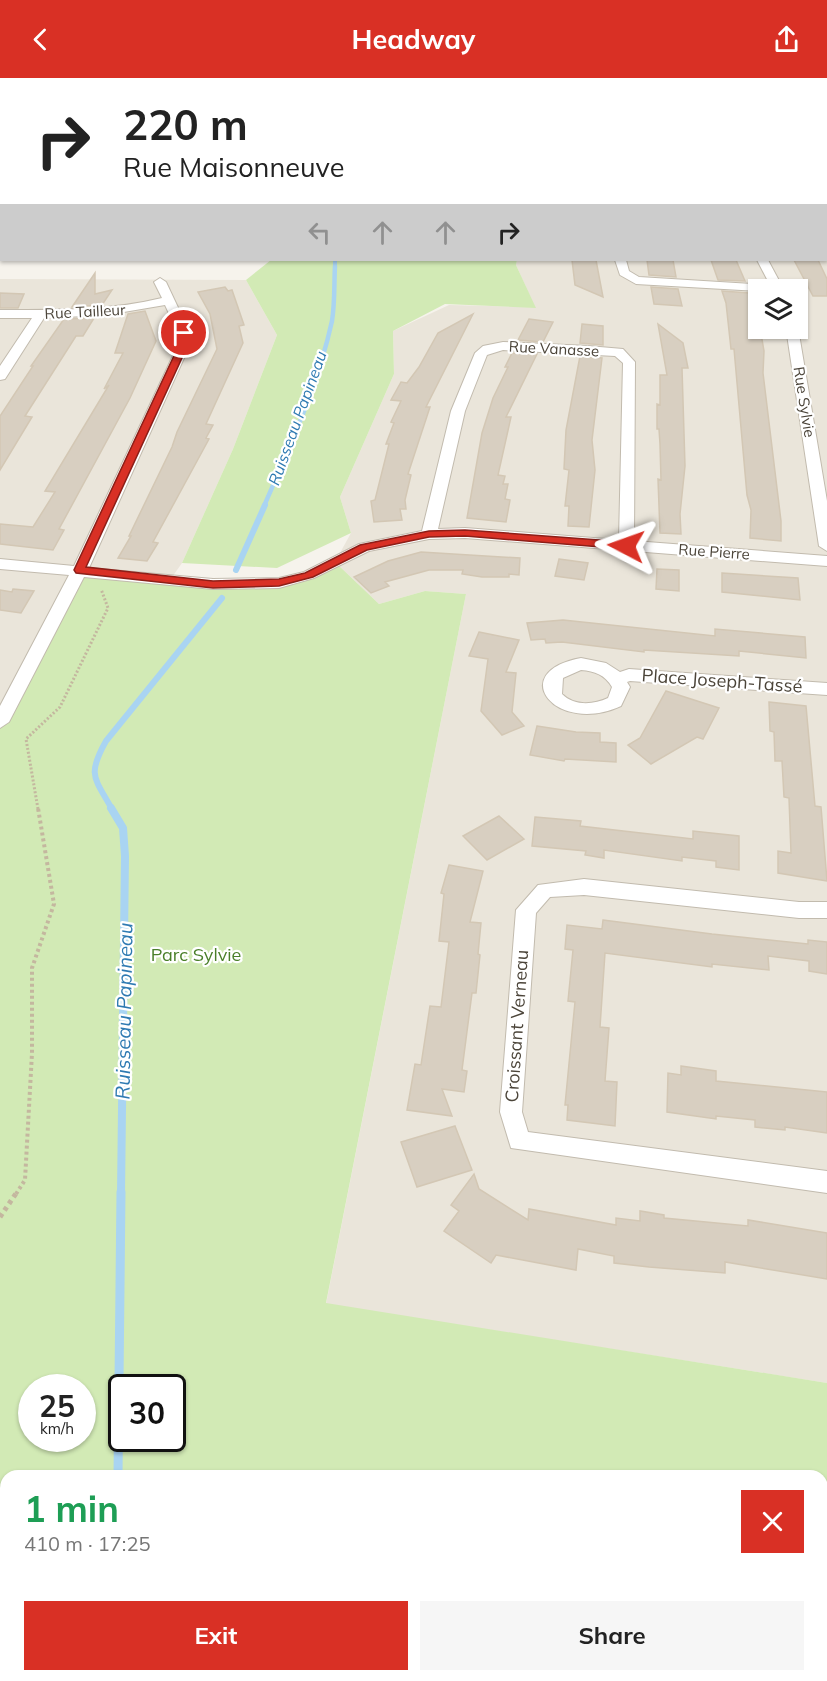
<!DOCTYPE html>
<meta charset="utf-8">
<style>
body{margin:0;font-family:Mulish,sans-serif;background:#f6f6f6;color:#222;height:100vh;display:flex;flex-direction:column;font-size:22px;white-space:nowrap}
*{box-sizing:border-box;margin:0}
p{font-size:20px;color:#767676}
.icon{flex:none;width:33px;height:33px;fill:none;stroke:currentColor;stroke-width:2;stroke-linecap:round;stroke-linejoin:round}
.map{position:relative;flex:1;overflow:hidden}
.side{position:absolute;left:0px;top:1392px;width:828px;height:212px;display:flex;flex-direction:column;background:#fff;border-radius:18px 18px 0 0;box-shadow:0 2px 4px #0004}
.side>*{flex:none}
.hud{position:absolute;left:0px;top:0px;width:828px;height:183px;box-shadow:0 2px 4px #0004;background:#fff;color:#222;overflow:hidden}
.controls{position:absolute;left:748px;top:201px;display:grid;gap:12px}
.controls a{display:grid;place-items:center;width:60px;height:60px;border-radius:0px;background:#fff;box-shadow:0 2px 4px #0004;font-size:30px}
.speed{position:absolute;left:18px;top:1296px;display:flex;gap:12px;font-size:30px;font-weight:700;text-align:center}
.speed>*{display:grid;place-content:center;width:78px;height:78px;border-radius:50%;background:#fff;box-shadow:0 2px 4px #0004;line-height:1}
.speed small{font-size:15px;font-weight:400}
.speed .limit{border:3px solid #111;border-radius:9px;background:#fff;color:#111}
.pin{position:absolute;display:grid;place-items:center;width:51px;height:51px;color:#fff;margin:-26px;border:3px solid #fff;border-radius:50%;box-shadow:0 2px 6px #0007}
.me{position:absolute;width:66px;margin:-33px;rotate:274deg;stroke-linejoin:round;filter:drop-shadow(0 0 4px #0008)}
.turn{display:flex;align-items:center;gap:21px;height:126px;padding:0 24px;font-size:27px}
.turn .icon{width:78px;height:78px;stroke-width:2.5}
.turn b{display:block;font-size:42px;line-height:51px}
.lanes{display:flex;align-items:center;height:57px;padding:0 24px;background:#0003;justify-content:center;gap:30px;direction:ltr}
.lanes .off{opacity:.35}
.round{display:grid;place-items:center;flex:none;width:63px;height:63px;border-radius:0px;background:#f6f6f6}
.head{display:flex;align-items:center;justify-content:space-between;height:102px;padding:0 24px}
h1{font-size:36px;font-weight:700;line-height:45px;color:#1e9e55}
.cta{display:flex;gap:12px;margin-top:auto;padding:12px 24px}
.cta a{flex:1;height:69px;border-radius:0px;background:#d93025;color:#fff;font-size:24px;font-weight:700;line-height:69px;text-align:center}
.cta a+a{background:#f6f6f6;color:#222}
header{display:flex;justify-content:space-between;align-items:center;height:78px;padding:0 24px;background:#d93025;color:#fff;font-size:27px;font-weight:700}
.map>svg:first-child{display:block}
.residential{fill:#eae5da;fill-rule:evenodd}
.green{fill:#d2eab5;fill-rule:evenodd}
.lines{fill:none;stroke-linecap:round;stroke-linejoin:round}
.stream-far4{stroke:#a9d4f2;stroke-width:4}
.stream-far3{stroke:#a9d4f2;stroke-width:4.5}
.stream-far2{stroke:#a9d4f2;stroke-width:6}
.stream-far1{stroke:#a9d4f2;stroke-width:8}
.stream{stroke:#a9d4f2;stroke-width:9}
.building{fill:#d8cfc1;stroke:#d3c7b4;stroke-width:1.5}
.minor-casing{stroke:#c2bbae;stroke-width:2}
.path-far2{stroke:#c4b79f;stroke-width:3;stroke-dasharray:2 2;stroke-linecap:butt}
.path-far1{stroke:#c4b79f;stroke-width:4;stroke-dasharray:3 3;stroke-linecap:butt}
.path{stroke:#c4b79f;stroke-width:5;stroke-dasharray:4 4;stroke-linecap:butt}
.minor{fill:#fff;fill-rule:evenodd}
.route{fill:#d93025;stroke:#8d1f18;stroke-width:1.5}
.labels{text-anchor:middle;stroke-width:4.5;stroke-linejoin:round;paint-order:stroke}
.far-street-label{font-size:15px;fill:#4b4439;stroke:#fff}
.far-water-label{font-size:16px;font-style:italic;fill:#2e7ab2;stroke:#fff}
.street-label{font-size:18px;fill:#4b4439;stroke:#fff}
.park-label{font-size:18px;fill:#4a7f2a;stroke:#fff}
.water-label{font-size:20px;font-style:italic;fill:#2e7ab2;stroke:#fff}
</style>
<header><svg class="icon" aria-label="back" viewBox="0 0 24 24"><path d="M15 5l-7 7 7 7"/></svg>Headway<svg class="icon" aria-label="share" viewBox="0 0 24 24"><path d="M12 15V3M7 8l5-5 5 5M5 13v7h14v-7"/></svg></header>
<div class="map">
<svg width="827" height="1603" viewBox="0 0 827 1603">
<rect width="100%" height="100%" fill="#f6f3ec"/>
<path class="residential" d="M0 0H267L2 2V33Z
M319 0H827V1305L326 1226 466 516 425 513 379 526 335 484 351 455 340 419 394 296 393 253 449 227 535 229 516 187 517 182H826V2ZM759 212H798V250H759Z
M0 201 246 202 277 257 233 371 182 485 170 502 0 644Z"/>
<path class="green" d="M271 182H517L516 187 536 230 445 226 393 253 394 296 340 419 351 455 277 490 182 485 233 371 277 257 246 202Z
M335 484 379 526 425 513 466 516 326 1225 827 1305V1603H0V644L80 492 213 506 279 505ZM32 1310H82V1360H32ZM122 1310H172V1360H122ZM6 1398H822V1598H6Z"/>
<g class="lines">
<path class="stream-far4" d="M285 2 287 0
M335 189V182"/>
<path class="stream-far3" d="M264 428C290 368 318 307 332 243 335 225 334 205 335 188"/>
<path class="stream-far2" d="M236 492 265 427
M112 731C94 699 87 697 106 663L222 520"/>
<path class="stream-far1" d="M111 730 123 750 125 778 121 1116"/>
<path class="stream" d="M118 1398 121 1114
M144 1598 145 1603"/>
</g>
<path class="building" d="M572 182H596L603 219 575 207Z
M647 182H673L676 199 649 197Z
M711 182H736L745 203 718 202Z
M794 182H818L827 201V218H813Z
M95 195V216L112 212 102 227 72 229Z
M225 209 228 213 232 212 244 247 239 248 243 265 206 346 213 347 206 360 209 361 153 464 158 465 147 483 118 480 131 458H129L172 369 177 354 217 271 210 236 198 214Z
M651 209 678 211 682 228 654 226Z
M722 213 749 215 751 220 755 221 764 273 763 295 781 443V463L750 460 751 432 747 417 734 271H731L726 225Z
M0 215 24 216 18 230H0Z
M145 233 156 263 130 320 59 451 64 452 53 472 0 466V446L33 449 55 414 45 413 109 307 104 311 123 275H115L128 236Z
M473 236 426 329H430L408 396 411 397 405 422 406 431H400L402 442 374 444 371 423 375 422 389 366H386L394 345 391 344 401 323 391 322 401 304 407 305 419 289 438 255Z
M94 240 83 258H76L25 338 32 339 0 392V338L33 288H31L64 241Z
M529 241 553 244 543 264 518 262Z
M582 246 603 248V267L580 265Z
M658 246 683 265 688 290H682L685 388 680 436 681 456 660 455 658 401 661 402 660 366 659 351H657V326L660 327V297H667Z
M512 275 537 276 506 339H511L498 397 505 398 503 406H508L505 421 510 422 506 444 467 440 482 355 493 320 508 289H505Z
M580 278 602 280 592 362 595 392 589 449 568 448 569 428H565L569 392 564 391 566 352Z
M421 474 520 480 519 497 509 496V499H482L462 496 463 492H429L385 504 389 508 371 515 354 499 388 483Z
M559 481 588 485 584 502 555 498Z
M657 491 679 492V513L656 511Z
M722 495 798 500 800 522 722 514Z
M13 511 34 513 21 535 0 532V512L12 514Z
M563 542 715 558V551L805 559 806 580 739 573V578L644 572V574L562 564 546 565 545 561 531 562 527 545Z
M479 554 519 562 506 594 516 595 512 634 524 648 502 657 481 633 488 581 469 578Z
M666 613 719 630 703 661 697 659 651 686 628 667 640 660Z
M769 624 806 628 815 728 821 729 827 803 778 795V773L791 775 789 720 784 719 782 683H775L774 654 770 653Z
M537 648 576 654 600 655V664L616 665V684L565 681 564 683 530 677Z
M499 738 524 761 487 782 463 758Z
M535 739 581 743 580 748 693 761V753L739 758V792L716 789V783L682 779V783L604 772V780L585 777 586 773 532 768Z
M449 787 483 793 470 844 481 845 478 876 480 877 476 915H472L462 992 467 993 464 1014 442 1011 452 1038 407 1032 415 986 421 987 430 928 441 929 449 864 439 863 444 816 441 815Z
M603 842 712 856 808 866V862L827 864V896L809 893V883L768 878 769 892 712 886V889L605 875 600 949 609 950 605 1003 617 1004 615 1048 567 1042 568 1027H565L575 924 568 923 573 872 565 871 567 847 602 851Z
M681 988 716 993V1003L827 1014V1055L785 1049V1052L755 1049V1042L716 1038V1041L667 1034 668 995 681 997Z
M455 1048 472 1092 417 1109 401 1064Z
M474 1096 479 1111 528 1142 529 1131 616 1147V1140L640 1143V1133L664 1137V1140L748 1148V1142L827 1155V1201L725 1184V1195L649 1189 614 1185V1178L578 1171 576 1192 496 1177 491 1185 444 1153 459 1133 451 1127Z"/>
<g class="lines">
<g class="minor-casing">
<path id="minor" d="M68 0H78L67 2Z
M193 0H203L193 2Z
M464 0H476L463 2Z
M510 0H522L523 2H511Z
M674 0H687L688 2H675Z
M0 9H2V15H0Z
M826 62H827V68H826Z
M826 118H827V124H826Z
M615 182H626L629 193 639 199 770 207 757 182H768L784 212 759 213 636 206 620 197Z
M160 200 166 204 190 255 189 269 89 490 213 501 279 500 304 494 359 466 422 453 451 333 475 275 483 268 503 264 588 268 623 271 635 284 634 463 827 478V488L465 460 429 461 369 473 314 500 279 510 213 511 84 499 9 644 0 650V628L69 497 0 491V481L74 488 177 269 178 255 165 227 106 237 44 240 5 301 0 302V288L32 240H0V232C54 232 109 233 162 220L154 204ZM503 272 615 278 623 285 619 462 465 450 438 451 465 333 487 277Z
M786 250H798L827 423V473L819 468Z
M581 580 606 585 620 594 629 591 827 605V617L630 603 627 604 630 609 621 628C556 658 505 594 581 580ZM581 592C595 593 605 597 612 609L608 620C593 627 574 628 562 616L563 600Z
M584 801 799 824H827V840H799L584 817 550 819 536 835 522 1034 528 1054 827 1093V1115L511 1070 500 1034 516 832 538 807Z"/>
</g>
<path class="path-far2" d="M38 731 26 661 60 629 108 530 101 511"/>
<path class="path-far1" d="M16 1116 25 1102 32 975V890L54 826 38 730"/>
<path class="path" d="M0 1139 17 1114
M822 1411 827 1412
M0 1566 6 1579
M14 1598 17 1603"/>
<use href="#minor" class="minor"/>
</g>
<path class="route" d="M184 252 188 255 187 269 86 489 213 503 279 501 305 495 360 467 429 453 465 452 626 464 631 468 626 471 465 458 429 459 367 472 313 499 279 508 213 510 76 495 74 492 178 269 180 255Z"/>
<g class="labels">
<g class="far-street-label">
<text transform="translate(85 234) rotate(-3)" y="5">Rue Tailleur</text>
<text transform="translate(554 271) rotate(3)" y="5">Rue Vanasse</text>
<text transform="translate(804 324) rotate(81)" y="5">Rue Sylvie</text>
<text transform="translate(714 474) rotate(4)" y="5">Rue Pierre</text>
</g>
<g class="far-water-label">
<text transform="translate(297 340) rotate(-70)" y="6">Ruisseau Papineau</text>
</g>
<g class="street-label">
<text transform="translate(722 603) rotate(4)" y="6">Place Joseph-Tassé</text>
<text transform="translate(517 948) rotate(-86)" y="6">Croissant Verneau</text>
</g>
<g class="park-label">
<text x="196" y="883">Parc Sylvie</text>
</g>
<g class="water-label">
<text transform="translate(124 933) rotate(-89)" y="7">Ruisseau Papineau</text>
</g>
</g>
</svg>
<div class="controls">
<a><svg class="icon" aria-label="layers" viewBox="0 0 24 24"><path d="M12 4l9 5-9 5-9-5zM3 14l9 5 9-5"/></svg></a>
</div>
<div class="speed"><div>25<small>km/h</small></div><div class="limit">30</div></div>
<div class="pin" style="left:184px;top:255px;background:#d93025"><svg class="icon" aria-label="arrive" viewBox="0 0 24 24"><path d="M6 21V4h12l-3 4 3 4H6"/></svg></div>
<svg class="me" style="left:626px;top:468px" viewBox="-20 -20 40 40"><path d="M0-17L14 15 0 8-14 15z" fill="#d93025" stroke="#fff" stroke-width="4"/></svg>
<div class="hud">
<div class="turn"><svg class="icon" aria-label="right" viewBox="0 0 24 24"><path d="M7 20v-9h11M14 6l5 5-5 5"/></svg><div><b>220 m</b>Rue Maisonneuve</div></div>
<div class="lanes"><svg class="icon off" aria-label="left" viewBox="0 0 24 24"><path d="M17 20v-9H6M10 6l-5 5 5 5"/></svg><svg class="icon off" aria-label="ahead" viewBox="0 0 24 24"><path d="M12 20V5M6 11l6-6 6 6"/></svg><svg class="icon off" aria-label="ahead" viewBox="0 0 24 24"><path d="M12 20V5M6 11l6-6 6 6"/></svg><svg class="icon" aria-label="right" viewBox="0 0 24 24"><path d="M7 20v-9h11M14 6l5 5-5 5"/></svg></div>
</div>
<section class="side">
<div class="head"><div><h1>1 min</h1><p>410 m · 17:25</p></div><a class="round" style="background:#d93025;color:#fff"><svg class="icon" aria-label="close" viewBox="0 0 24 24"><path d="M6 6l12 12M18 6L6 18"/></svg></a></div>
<div class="cta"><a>Exit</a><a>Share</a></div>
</section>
</div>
